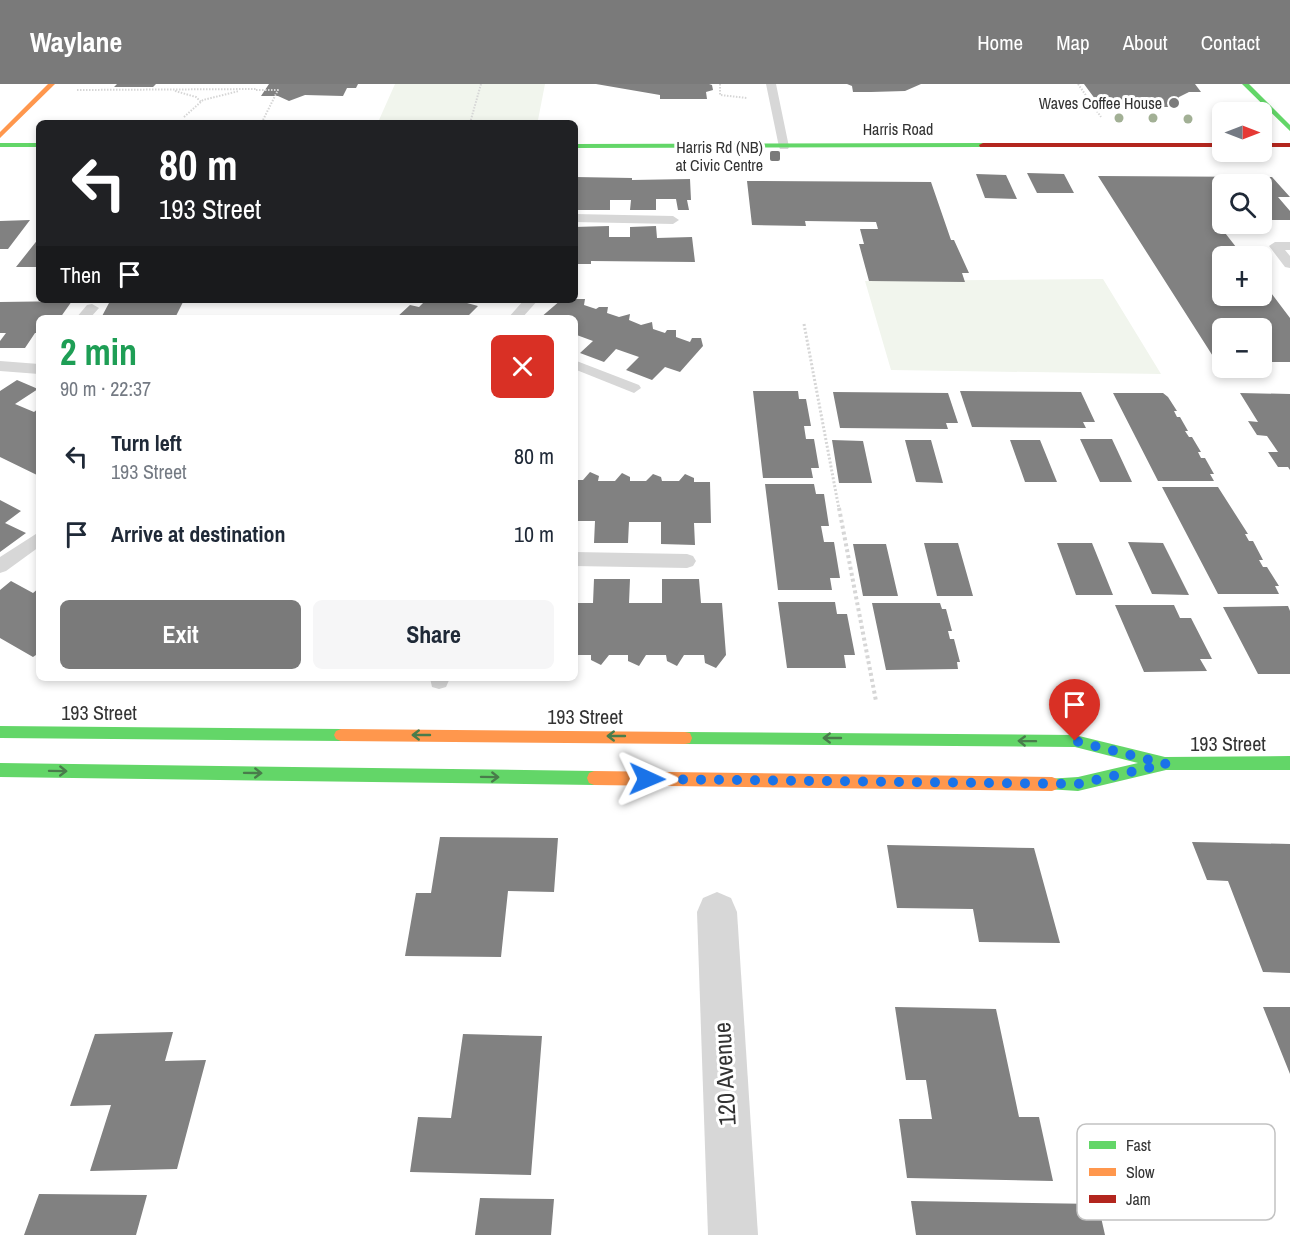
<!DOCTYPE html>
<meta charset="utf-8">
<style>
body{margin:0;font-family:"Archivo Narrow",sans-serif;background:#f6f6f7;color:#1f2937;height:100vh;display:flex;flex-direction:column;font-size:22px;white-space:nowrap}
*{box-sizing:border-box;margin:0}
p{font-size:20px;color:#747a83}
.icon{flex:none;width:33px;height:33px;fill:none;stroke:currentColor;stroke-width:2;stroke-linecap:round;stroke-linejoin:round}
.map{position:relative;flex:1;overflow:hidden}
.drawer{position:absolute;left:36px;top:231px;width:542px;height:366px;display:flex;flex-direction:column;background:#fff;border-radius:9px;box-shadow:0 3px 9px #0003}
.drawer>*{flex:none}
.hud{position:absolute;left:36px;top:36px;width:542px;height:183px;border-radius:9px;box-shadow:0 3px 9px #0003;background:#202124;color:#fff;overflow:hidden}
.needle{width:39px;rotate:90deg}
.fabs{position:absolute;left:1212px;top:18px;display:grid;gap:12px}
.fabs a{display:grid;place-items:center;width:60px;height:60px;border-radius:9px;background:#fff;box-shadow:0 3px 9px #0003;font-size:30px}
.pin{position:absolute;display:grid;place-items:center;width:51px;height:51px;color:#fff;margin:-62px -26px;border-radius:50% 50% 50% 0;rotate:-45deg;box-shadow:0 0 6px #0007}
.pin .icon{rotate:45deg}
.me{position:absolute;width:66px;margin:-33px;rotate:91deg;stroke-linejoin:round;filter:drop-shadow(0 0 4px #0008)}
.turn{display:flex;align-items:center;gap:21px;height:126px;padding:0 24px;font-size:27px}
.turn .icon{width:78px;height:78px;stroke-width:2.5}
.turn b{display:block;font-size:42px;line-height:51px}
.then{display:flex;align-items:center;height:57px;padding:0 24px;background:#0003;gap:12px;font-size:22px}
.round{display:grid;place-items:center;flex:none;width:63px;height:63px;border-radius:9px;background:#f6f6f7}
.headline{display:flex;align-items:center;justify-content:space-between;height:102px;padding:0 24px}
h1{font-size:36px;font-weight:700;line-height:45px;color:#1e9e55}
.cta{display:flex;gap:12px;margin-top:auto;padding:12px 24px}
.cta a{flex:1;height:69px;border-radius:9px;background:#7a7a7a;color:#fff;font-size:24px;font-weight:700;line-height:69px;text-align:center}
.cta a+a{background:#f6f6f7;color:#1f2937}
ul{padding:0;list-style:none}
li{display:flex;align-items:center;gap:18px;height:78px;padding:0 24px}
li div{flex:1}
li b{display:block;font-size:22px}
li em{font-style:normal}
header{display:flex;align-items:center;gap:36px;box-sizing:border-box;height:84px;padding:0 30px;background:#7a7a7a;color:#fff}
header strong{font-size:28px}
nav{display:flex;gap:33px;margin-inline-start:auto;font-size:21px}
.map>svg:first-child{display:block}
.green{fill:#f1f5ed}
.building{fill:#818181}
.lines{fill:none;stroke-linecap:round;stroke-linejoin:round}
.path-far2{stroke:#d6d6d6;stroke-width:2;stroke-dasharray:1.5 1.5;stroke-linecap:butt}
.path-far1{stroke:#d6d6d6;stroke-width:3;stroke-dasharray:2 2;stroke-linecap:butt}
.path{stroke:#d6d6d6;stroke-width:4;stroke-dasharray:3 3;stroke-linecap:butt}
.lane{fill:#d7d7d7;fill-rule:evenodd}
.street{fill:#d7d7d7;fill-rule:evenodd}
.fast{fill:#63d668;fill-rule:evenodd}
.slow{fill:#ff974d;fill-rule:evenodd}
.jam{fill:#b3261e;fill-rule:evenodd}
.tree{fill:#a2b095}
.oneway{stroke:#497c4b}
.route{stroke:#1a73e8;stroke-width:10;stroke-dasharray:0 18}
.poi-dot{fill:#7a7a7a;stroke:#fff;stroke-width:2}
.labels{text-anchor:middle;stroke-width:6;stroke-linejoin:round;paint-order:stroke}
.far-poi-label{font-size:16px;fill:#333;stroke:#fff;text-anchor:end}
.far-street-label{font-size:16px;fill:#333;stroke:#fff}
.street-label{font-size:20px;fill:#333;stroke:#fff}
.near-street-label{font-size:24px;fill:#333;stroke:#fff}
.key{fill:#fff;stroke:#c2c2c2;stroke-width:1.5}
.key-label{font-size:16px;fill:#333}
</style>
<header>
<strong>Waylane</strong>
<nav><a>Home</a><a>Map</a><a>About</a><a>Contact</a></nav>
</header>
<div class="map">
<svg width="1290" height="1151" viewBox="0 0 1290 1151">
<rect width="100%" height="100%" fill="#fff"/>
<path class="green" d="M395 0H545L538 36H379Z
M1103 195 1161 290 891 286 865 197Z"/>
<path class="building" d="M117 0H156L153 3H114Z
M269 0H358L356 4H347L343 12 305 11 289 17 278 12H261Z
M596 0H709L712 1 713 6 706 8 707 15H660V11Z
M847 0H921L905 7 871 8H853L852 2Z
M1084 0H1195L1201 8H1189L1179 13 1175 19 1179 23H1101Z
M1027 89 1064 90 1074 109H1037Z
M976 90 1006 91 1017 115 985 114Z
M1098 92 1272 93 1290 113H1278L1290 127V136H1262V100H1222V136H1215L1243 172H1222V212H1262V197L1290 234V278H1262V244H1222V277H1216Z
M575 93 632 94V96L690 95 691 116H687L689 126H678L676 115H656V126H630L631 116H610V126H574Z
M747 97 931 98 951 156H954L969 189H962L965 198 869 197 859 160H864L860 145H878L876 138 805 137 806 142 752 141Z
M30 136 8 165H0V137Z
M609 142V153H630V143L656 142 657 154 692 153 695 178 591 177V180H574V143Z
M39 154V183H16Z
M576 215H585L584 221 596 225 599 223H608L607 229 619 233 630 230 629 236 641 241 652 238 653 245 665 249 667 246H676V253L690 258 692 254H701L703 262 680 288 665 283 652 296 626 286 639 273 616 265 604 278 580 269 593 257 574 250V234H540L561 216 574 217Z
M136 216H184L175 234H101L109 219H134Z
M426 216H456L478 222 469 231 478 234H396L410 221 419 223Z
M72 217 60 234H39V249H35L25 264H0V257L6 249H0V218Z
M17 296 38 305 15 320 34 328 39 324V392L0 373V307Z
M753 307H798L799 315H806L811 342H804L806 355H814L819 384H811L813 394H763Z
M960 307 1081 308 1095 338H1083L1086 344 972 343Z
M833 308 948 309 958 339H946L948 345 840 344Z
M1113 309H1163L1168 313 1177 327H1174L1177 333H1180L1188 347H1185L1189 353H1192L1201 368H1198L1201 374H1205L1214 390H1210L1214 397H1158Z
M1240 309 1290 310V386L1288 383H1278L1268 368H1278L1267 352 1257 351 1248 337 1258 338Z
M1080 355H1112L1132 398H1100Z
M832 356 863 357 872 399H839Z
M905 356H931L943 399 916 398Z
M1010 356H1040L1057 398H1025Z
M590 388 599 392 598 397H615L622 389 630 393V397H646L653 390 661 393 662 397H679L685 390 694 394V398H710L711 439H694L695 461 661 460V438H629L628 459H594L595 437H574V396H583Z
M765 400H814L816 410H824L829 442H821L824 458H834L840 494H830L832 506H778Z
M1162 403H1218L1248 450H1245L1249 457H1253L1263 476H1259L1263 483H1267L1279 502H1275L1279 510H1218Z
M0 416 21 427 5 439 26 449 0 468Z
M1128 458 1163 459 1189 511 1152 510Z
M924 459H958L973 512H937Z
M1057 459H1092L1113 511H1076Z
M853 460H886L898 512H863Z
M594 495H630L629 519H662V495H699L701 519H722L726 571 716 584 705 579 704 571H684L677 582 667 577 666 571H646L639 582 628 577V571H609L601 581 591 576V571H574V519H593Z
M11 497 33 509 39 504V569L33 573 0 554V506Z
M778 518H835L837 530H847L855 571H844L846 584H787Z
M872 519H940L942 525H946L952 547H948L950 555H954L960 578H957L958 585 886 586Z
M1115 521H1174L1180 534H1191L1212 575H1200L1207 587 1144 588Z
M1288 522 1290 527V590H1258L1223 523Z
M440 753 558 754 554 808 508 807 501 873 405 872 416 809H431Z
M1192 758 1290 760V889L1263 888 1228 797 1207 796Z
M887 761 1034 764 1060 859 979 858 973 825 897 824Z
M895 923 996 925 1019 1033H1039L1053 1097 907 1094 899 1035H932L926 996H906Z
M1263 923H1290V990Z
M173 948 165 977 206 976 177 1085 90 1087 111 1021 70 1022 95 950Z
M463 950 542 952 531 1091 410 1088 418 1033 451 1034Z
M39 1110 147 1111 136 1151H24Z
M480 1114 554 1115 551 1151H475Z
M911 1117 1098 1120 1105 1151H916Z"/>
<g class="lines">
<path class="path-far2" d="M720 0V11L747 14
M1078 0 1101 33
M77 6 257 5
M256 6H278L262 38
M175 7 196 13 201 18
M184 33 203 16 239 7
M470 39 481 0"/>
<path class="path-far1" d="M804 240 839 425"/>
<path class="path" d="M839 424 876 617"/>
<path class="lane" d="M766 0H776L789 63 788 65H780L779 63Z
M574 130 673 132 679 136 673 140 574 138Z
M1290 158V166H1285L1290 172V184L1285 183 1269 162 1275 158Z
M524 216H538L522 234H508Z
M92 220 99 224 90 234H76L87 221Z
M574 276 639 301 641 304 634 309 574 285Z
M0 277 39 280V290L0 287Z
M39 448V463L6 487 0 489V473Z
M574 468 687 470 693 472 696 477 693 482 687 484 574 482Z
M430 594H450L446 603 439 605 432 603Z"/>
<path class="street" d="M717 808 731 814 737 828 758 1151H708L697 828 703 814Z"/>
<path class="fast" d="M1242 0H1249L1290 41V47Z
M0 59H39V63H0Z
M986 59 987 61 983 63 574 64V60Z
M0 642 341 645 346 647 348 651 346 655 341 657 0 654Z
M685 648 1075 651 1165 673 1290 672V686H1166L1078 707 1047 705 1045 700 1047 695 1078 693 1138 679 1075 663 685 660 680 659 678 654 680 649Z
M0 679 594 687 599 689 601 694 599 699 594 701 0 693Z"/>
<path class="slow" d="M48 0H55L0 54V48Z
M341 645 685 648 690 649 692 654 690 659 685 660 341 657 336 655 334 651 336 647Z
M594 687 1052 693 1057 695 1059 700 1057 705 1052 707 594 701 589 699 587 694 589 689Z"/>
<path class="jam" d="M983 59H1222V63H980L979 61Z
M1262 59H1290V63H1262Z"/>
</g>
<g class="tree">
<circle cx="1119" cy="34" r="4.5"/>
<circle cx="1153" cy="34" r="4.5"/>
<circle cx="1188" cy="35" r="4.5"/>
</g>
<defs><path id="oneway-shaft" d="M-6 0H5M1.5-3L5.5 0L1.5 3" fill="none" stroke-width="1.6" stroke-linecap="round" stroke-linejoin="round" transform="scale(1.5)"/></defs>
<g class="oneway">
<use href="#oneway-shaft" transform="translate(421 651) rotate(-180)"/>
<use href="#oneway-shaft" transform="translate(616 652) rotate(-180)"/>
<use href="#oneway-shaft" transform="translate(832 654) rotate(-180)"/>
<use href="#oneway-shaft" transform="translate(1027 657) rotate(-179)"/>
<use href="#oneway-shaft" transform="translate(58 687) rotate(1)"/>
<use href="#oneway-shaft" transform="translate(253 689) rotate(1)"/>
<use href="#oneway-shaft" transform="translate(490 693) rotate(1)"/>
</g>
<g class="lines">
<path class="route" d="M647 695 1078 700 1166 680 1075 657"/>
</g>
<g class="poi-dot">
<circle cx="1174" cy="19" r="6"/>
<rect x="769" y="66" width="12" height="12" rx="3"/>
</g>
<g class="labels">
<g class="far-poi-label">
<text x="1162" y="25">Waves Coffee House</text>
<text x="763" y="69">Harris Rd (NB)<tspan x="763" dy="18">at Civic Centre</tspan></text>
</g>
<g class="far-street-label">
<text x="898" y="51">Harris Road</text>
</g>
<g class="street-label">
<text x="99" y="636">193 Street</text>
<text x="585" y="640">193 Street</text>
<text x="1228" y="667">193 Street</text>
</g>
<g class="near-street-label">
<text transform="translate(725 990) rotate(-93)" y="8">120 Avenue</text>
</g>
</g>
<rect x="1077" y="1040" width="198" height="96" rx="9" class="key"/>
<rect x="1089" y="1057" width="27" height="8" fill="#63d668"/>
<rect x="1089" y="1084" width="27" height="8" fill="#ff974d"/>
<rect x="1089" y="1111" width="27" height="8" fill="#b3261e"/>
<g class="key-label">
<text x="1126" y="1067">Fast</text>
<text x="1126" y="1094">Slow</text>
<text x="1126" y="1121">Jam</text>
</g>
</svg>
<div class="fabs">
<a><svg class="needle" viewBox="-14 -14 28 28"><path d="M0-13l5 13h-10z" fill="#e53935"/><path d="M0 13l5-13h-10z" fill="#747a83"/></svg></a>
<a><svg class="icon" aria-label="search" viewBox="0 0 24 24"><circle cx="10" cy="10" r="6"/><path d="M15 15l6 6"/></svg></a>
<a>+</a>
<a>−</a>
</div>
<div class="pin" style="left:1075px;top:657px;background:#d93025"><svg class="icon" aria-label="arrive" viewBox="0 0 24 24"><path d="M6 21V4h12l-3 4 3 4H6"/></svg></div>
<svg class="me" style="left:647px;top:695px" viewBox="-20 -20 40 40"><path d="M0-17L14 15 0 8-14 15z" fill="#1a73e8" stroke="#fff" stroke-width="4"/></svg>
<div class="hud">
<div class="turn"><svg class="icon" aria-label="left" viewBox="0 0 24 24"><path d="M17 20v-9H6M10 6l-5 5 5 5"/></svg><div><b>80 m</b>193 Street</div></div>
<div class="then">Then<svg class="icon" aria-label="arrive" viewBox="0 0 24 24"><path d="M6 21V4h12l-3 4 3 4H6"/></svg></div>
</div>
<section class="drawer">
<div class="headline"><div><h1>2 min</h1><p>90 m · 22:37</p></div><a class="round" style="background:#d93025;color:#fff"><svg class="icon" aria-label="close" viewBox="0 0 24 24"><path d="M6 6l12 12M18 6L6 18"/></svg></a></div>
<ul>
<li><svg class="icon" aria-label="left" viewBox="0 0 24 24"><path d="M17 20v-9H6M10 6l-5 5 5 5"/></svg><div><b>Turn left</b><p>193 Street</p></div><em>80 m</em></li>
<li><svg class="icon" aria-label="arrive" viewBox="0 0 24 24"><path d="M6 21V4h12l-3 4 3 4H6"/></svg><div><b>Arrive at destination</b></div><em>10 m</em></li>
</ul>
<div class="cta"><a>Exit</a><a>Share</a></div>
</section>
</div>
